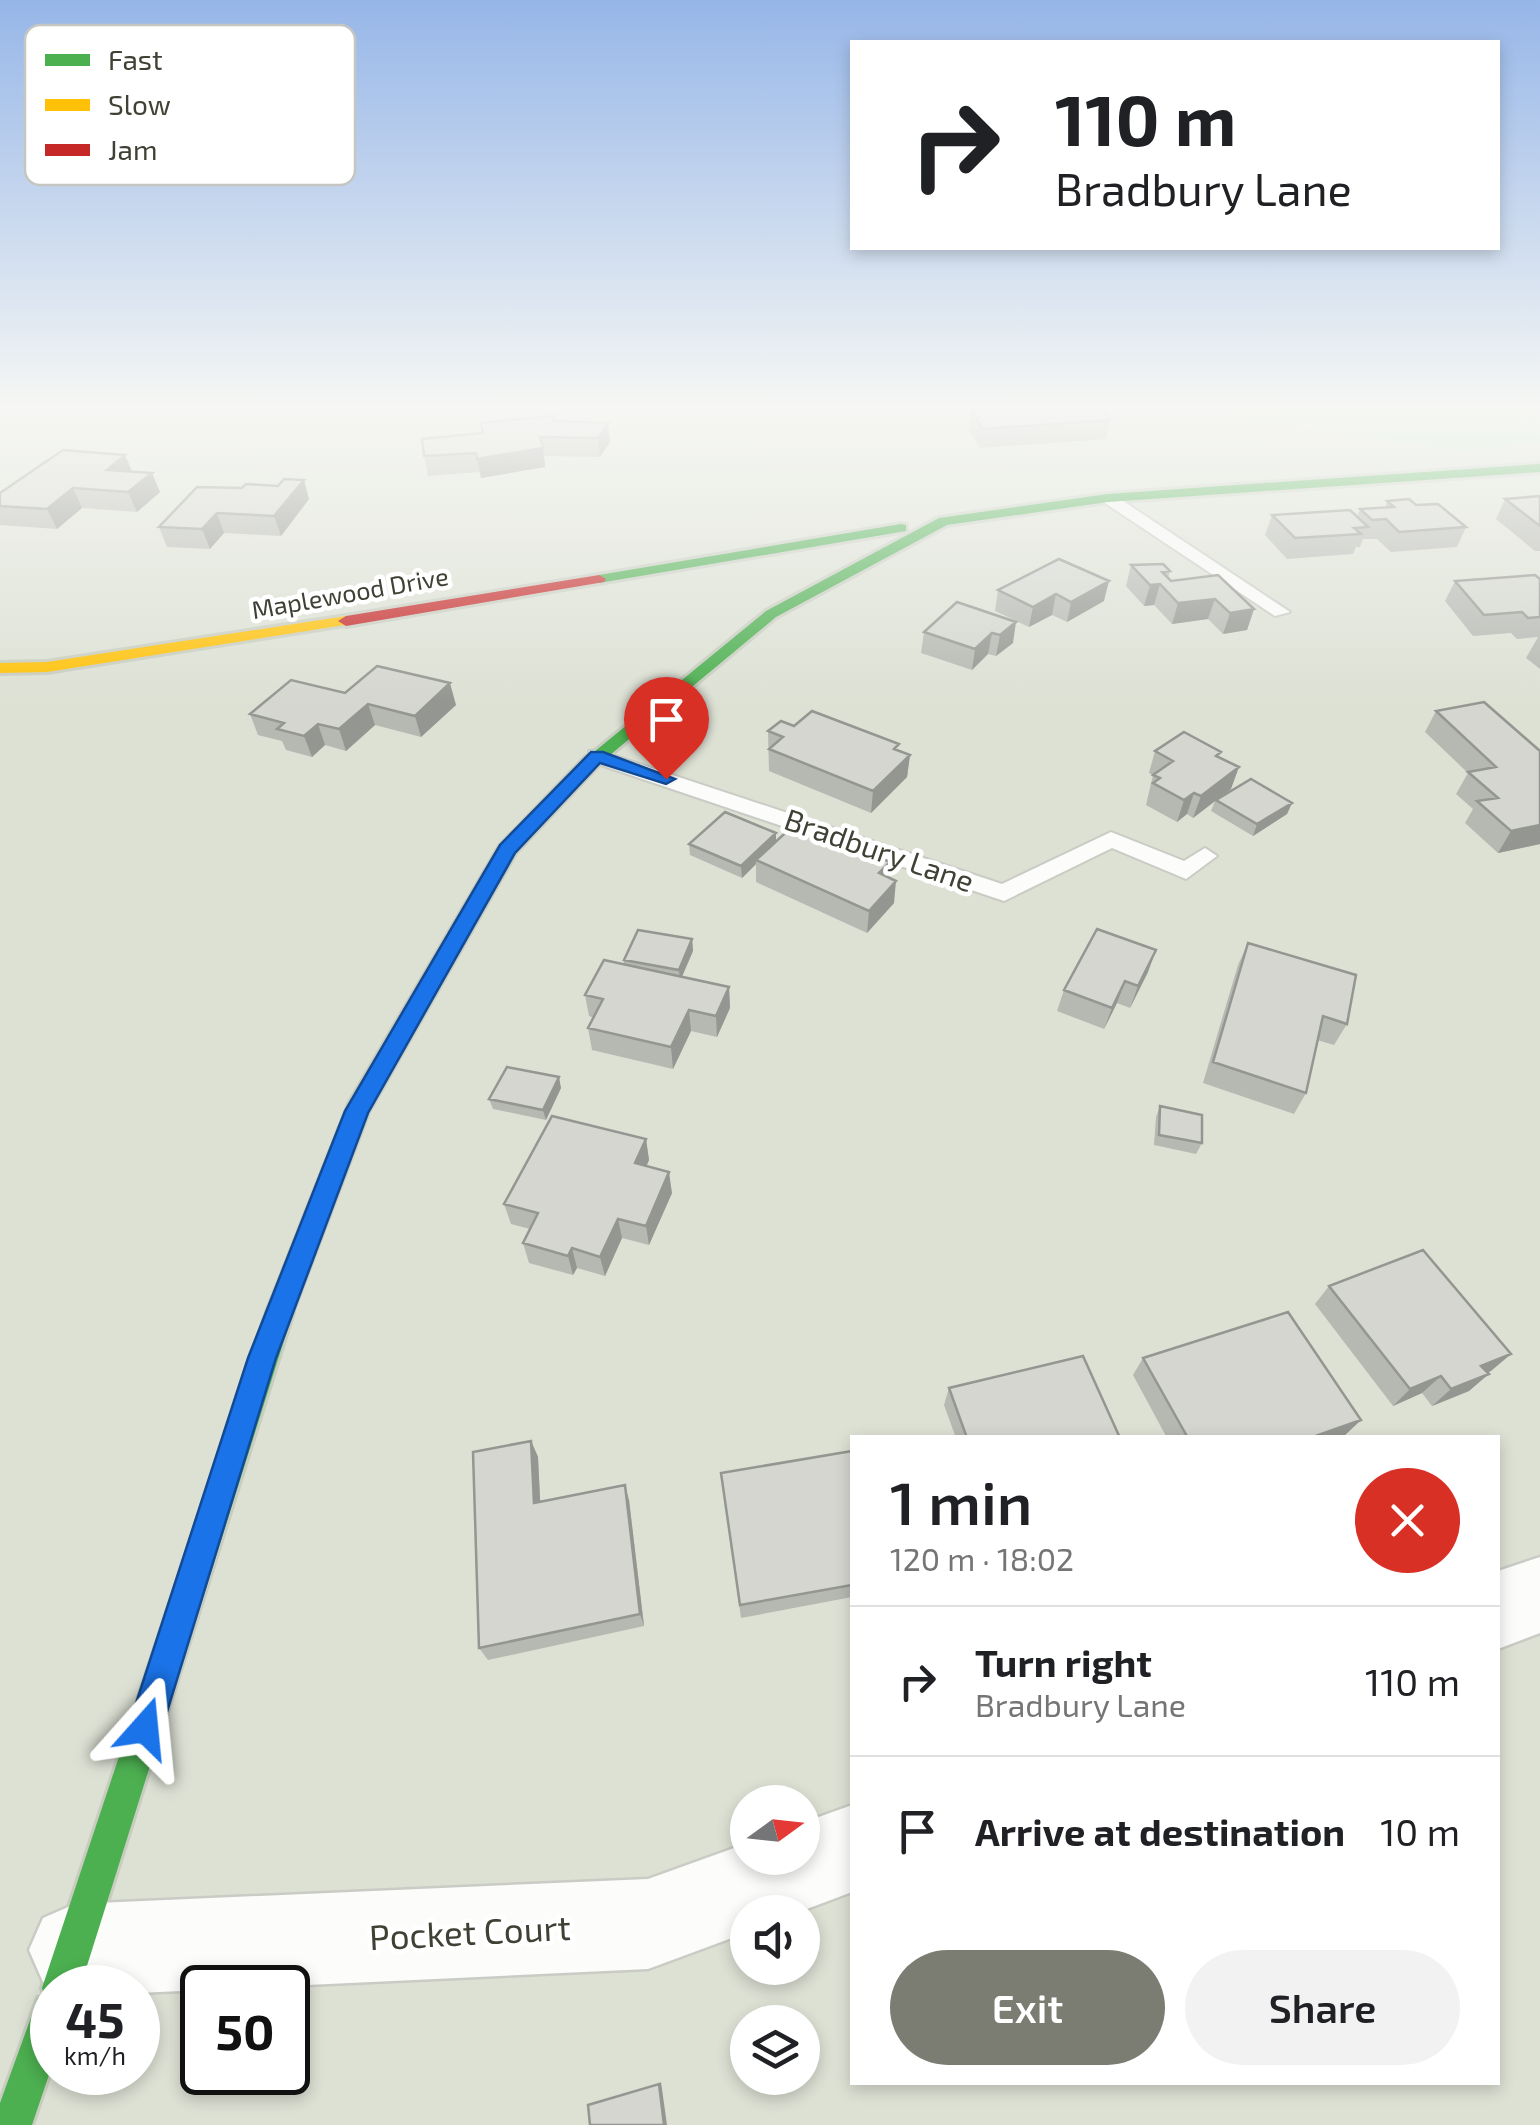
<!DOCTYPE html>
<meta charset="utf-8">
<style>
body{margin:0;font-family:"Exo 2",sans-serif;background:#f2f2f2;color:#202124;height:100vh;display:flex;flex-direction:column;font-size:38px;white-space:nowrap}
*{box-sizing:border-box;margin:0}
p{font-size:32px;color:#757577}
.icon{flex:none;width:55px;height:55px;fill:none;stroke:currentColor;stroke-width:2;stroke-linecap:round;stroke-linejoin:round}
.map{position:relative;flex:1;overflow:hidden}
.sheet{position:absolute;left:850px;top:1435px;width:650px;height:650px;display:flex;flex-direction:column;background:#fff;border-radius:0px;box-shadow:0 5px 15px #0003}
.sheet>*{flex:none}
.banner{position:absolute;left:850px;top:40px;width:650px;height:210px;border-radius:0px;box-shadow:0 5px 15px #0003;background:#fff;color:#202124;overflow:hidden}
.needle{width:65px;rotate:75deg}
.buttons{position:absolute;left:730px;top:1785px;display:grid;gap:20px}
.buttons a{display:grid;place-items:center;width:90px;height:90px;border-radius:50%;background:#fff;box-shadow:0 5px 15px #0003;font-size:50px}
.speed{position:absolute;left:30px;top:1965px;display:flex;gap:20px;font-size:50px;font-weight:700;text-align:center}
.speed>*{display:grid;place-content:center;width:130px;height:130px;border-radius:50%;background:#fff;box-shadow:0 5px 15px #0003;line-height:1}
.speed small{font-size:25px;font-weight:400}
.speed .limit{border:5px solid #111;border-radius:15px;background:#fff;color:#111}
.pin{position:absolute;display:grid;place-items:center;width:85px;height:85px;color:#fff;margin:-102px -42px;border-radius:50% 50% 50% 0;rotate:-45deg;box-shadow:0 0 10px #0007}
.pin .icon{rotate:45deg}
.me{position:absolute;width:110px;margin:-55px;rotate:18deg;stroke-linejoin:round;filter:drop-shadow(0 0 8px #0008)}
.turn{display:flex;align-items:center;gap:35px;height:210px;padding:0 40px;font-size:45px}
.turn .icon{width:130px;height:130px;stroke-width:2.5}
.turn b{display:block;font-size:70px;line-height:85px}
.round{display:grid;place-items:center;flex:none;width:105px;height:105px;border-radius:52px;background:#f2f2f2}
.summary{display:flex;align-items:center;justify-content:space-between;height:170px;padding:0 40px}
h1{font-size:60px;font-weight:600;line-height:75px}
.cta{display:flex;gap:20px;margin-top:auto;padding:20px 40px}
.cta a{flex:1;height:115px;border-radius:60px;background:#7b7d72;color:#fff;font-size:40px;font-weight:600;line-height:115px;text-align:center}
.cta a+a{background:#f2f2f2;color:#202124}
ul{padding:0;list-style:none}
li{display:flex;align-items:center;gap:30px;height:150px;padding:0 40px;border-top:2px solid #e0e0e0}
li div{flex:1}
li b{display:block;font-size:38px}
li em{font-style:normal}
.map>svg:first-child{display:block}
.residential{fill:#dde1d4;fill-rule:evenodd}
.green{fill:#cae6ca}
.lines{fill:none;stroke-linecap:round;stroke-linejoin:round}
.lane-casing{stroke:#c9cbc4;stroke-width:4}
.street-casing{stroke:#c9cbc4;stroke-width:5}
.fast-casing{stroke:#c8cdc0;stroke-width:6}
.slow-casing{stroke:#c8cdc0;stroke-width:6}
.jam-casing{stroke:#c8cdc0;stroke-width:6}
.lane{fill:#fcfcfb;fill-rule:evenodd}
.street{fill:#fcfcfb;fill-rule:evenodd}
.fast{fill:#4caf50;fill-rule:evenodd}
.slow{fill:#ffc107;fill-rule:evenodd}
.jam{fill:#c62828;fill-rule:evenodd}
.wall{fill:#b6b8b2}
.shaded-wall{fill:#949691}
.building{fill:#d4d6cf;stroke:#949691;stroke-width:2.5}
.route{fill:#1a73e8;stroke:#114b97;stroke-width:2.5}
.labels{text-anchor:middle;stroke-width:9;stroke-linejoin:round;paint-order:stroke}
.far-street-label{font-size:25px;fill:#3e4134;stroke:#fff}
.street-label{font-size:30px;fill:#3e4134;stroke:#fff}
.near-street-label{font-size:35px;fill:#3e4134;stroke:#fff}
.key{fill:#fff;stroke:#c5c6c2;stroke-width:2.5}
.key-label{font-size:28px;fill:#3e4134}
</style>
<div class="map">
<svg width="1540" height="2125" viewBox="0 0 1540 2125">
<rect width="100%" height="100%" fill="#ebede6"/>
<path class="residential" d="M0 406H1168L1461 451 1540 443V2125H0ZM852 1438H1498V2082H852ZM748 1802H802V1858H748ZM748 1912H802V1968H748ZM52 1988H138V2072H52ZM202 1988H288V2072H202ZM748 2022H802V2078H748Z"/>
<path class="green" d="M1168 406H1540V443L1461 451Z"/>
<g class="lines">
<g class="lane-casing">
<path id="lane" d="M1102 495H1114L1290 612 1275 616 1102 501Z
M597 750 1002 884 1111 832 1184 861 1205 848 1217 856 1186 879 1112 848 1004 901 589 761V751Z"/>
</g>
<g class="street-casing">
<path id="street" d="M1540 1557V1633L1498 1649V1571Z
M852 1805V1892L799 1912H748V1932L648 1969 138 1993V1988H55L43 1982 29 1950 43 1918 75 1904 648 1879 748 1843V1858H802V1823Z"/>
</g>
<g class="fast-casing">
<path id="fast" d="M1540 464V472L1108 502 947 525 776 617 598 765H586L583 761 766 611 939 518 1108 494Z
M901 524 906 525V531L599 583 592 579 599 575Z
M280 1300 289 1303 293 1312 80 1988H52V2066L32 2125H0V2103L38 1998 45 1996 42 1988 267 1312 271 1303Z"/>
</g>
<g class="slow-casing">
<path id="slow" d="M346 616 351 618V624L47 672 0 673V663L47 662Z
M592 756 601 761 598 765 515 853 368 1112 289 1321 280 1324 271 1321 267 1312 349 1104 500 846 586 757Z"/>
</g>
<g class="jam-casing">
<path id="jam" d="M599 575 606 579 604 582 346 626 338 621 346 616Z"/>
</g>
<use href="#lane" class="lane"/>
<use href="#street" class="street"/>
<use href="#fast" class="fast"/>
<use href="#slow" class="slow"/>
<use href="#jam" class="jam"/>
</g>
<path class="wall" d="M971 411 1110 420 1106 439 980 448 969 430Z
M554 421 610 442 600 457 544 456 545 467 481 478 480 472 428 476 424 456 483 433Z
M125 455 132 471 160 492 137 512 82 508 57 529 0 525V493Z
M197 487 309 499 281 536 224 533 210 549 167 547 159 527Z
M1540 496V551H1535L1496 519 1505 499Z
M1387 501 1416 505 1466 527 1457 547 1391 552 1377 539H1363L1360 547H1356L1353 554 1287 559 1265 535 1272 515 1357 517 1360 509 1385 508Z
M1059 559 1104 601 1067 622 1052 615 1029 627 995 611 998 590Z
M1131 565 1170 571 1168 578 1171 581 1254 609 1247 630 1223 634 1208 619 1172 624 1154 605 1144 606 1126 586Z
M1540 579V669L1526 658 1538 637 1517 639 1511 633 1473 636 1445 601 1455 581Z
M957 602 1013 643 996 656 988 654 972 670 921 653 924 632Z
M345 693 456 705 421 737 375 725 346 751 325 745 312 757 286 750 282 741 258 735 250 714Z
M1436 711 1540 751V844L1498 853 1465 823 1473 809 1456 794 1468 773 1425 732Z
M794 726 898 751 910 755 907 777 871 813 769 771 768 731Z
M1155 751 1219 757 1231 789 1223 796 1292 803 1287 814 1253 836 1211 811 1215 801 1193 818 1187 814 1177 822 1146 805 1153 775 1149 773Z
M776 833V841L888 877 894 903 867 933 756 882V864L742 878 690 855 689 844Z
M692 939 693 951 682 977 729 987 730 1008 717 1037 691 1031 673 1069 592 1050 588 1028 594 1018 589 1016 585 995 624 964V960Z
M1248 943 1347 1024 1334 1045 1317 1040 1306 1093 1294 1114 1203 1083 1238 965Z
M1148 972 1130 1008 1117 1003 1104 1029 1057 1011 1064 990Z
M561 1088 546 1120 493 1109 489 1099Z
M1160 1106 1202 1143 1196 1154 1154 1145 1156 1117Z
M646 1139 649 1160 646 1166 672 1193 649 1245 622 1238 605 1276 577 1268 573 1275 529 1263 523 1243 530 1229 511 1224 504 1204Z
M1329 1286 1511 1354 1488 1373 1469 1391 1432 1406 1422 1393 1393 1406 1315 1304Z
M1143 1358 1361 1420 1344 1436 1341 1438H1167L1133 1375Z
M949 1388 1120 1438H956L944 1405Z
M531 1441 538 1457 540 1502 629 1500 644 1626 488 1660 479 1648Z
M852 1451V1597L741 1618 723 1489Z"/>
<path class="shaded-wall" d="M608 423 610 442 600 457 598 438Z
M543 448 545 467 481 478 477 459Z
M125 455 133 474 107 470Z
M152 473 160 492 137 512 128 492Z
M304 480 309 499 281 536 274 516Z
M73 488 82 508 57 529 47 509Z
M217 513 224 533 210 549 202 529Z
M1109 581 1104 601 1067 622 1071 602Z
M1160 584 1154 605 1144 606 1150 585Z
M1056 594 1052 615 1029 627 1033 607Z
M1215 599 1208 619 1172 624 1178 603Z
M1254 609 1247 630 1223 634 1230 613Z
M1016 622 1013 643 996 656 1000 635Z
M992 633 988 654 972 670 975 649Z
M450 683 456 705 421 737 415 716Z
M368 704 375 725 346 751 339 729Z
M318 724 325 745 312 757 304 736Z
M910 755 907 777 871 813 873 791Z
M1239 767 1231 789 1193 818 1201 796Z
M1194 793 1187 814 1177 822 1184 800Z
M1292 803 1287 814 1253 836 1257 824Z
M1540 825V844L1498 853 1511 831Z
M776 833V844L756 860V864L742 878 741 866Z
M890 862 887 884 879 873Z
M896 881 894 903 867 933 869 911Z
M692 939 693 951 680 981 679 970Z
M1156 950 1148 972 1130 1008 1138 986Z
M1125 981 1117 1003 1104 1029 1112 1008Z
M729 987 730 1008 717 1037 716 1016Z
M689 1010 691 1031 673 1069 671 1047Z
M559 1077 561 1088 546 1120 543 1110Z
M646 1139 649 1160 639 1184 635 1163Z
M669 1172 672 1193 649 1245 646 1226Z
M618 1219 622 1238 605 1276 600 1257Z
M572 1248 577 1268 573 1275 568 1256Z
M1511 1354 1491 1371 1462 1383 1481 1366Z
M1489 1374 1469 1391 1432 1406 1451 1389Z
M1441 1376 1422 1393 1393 1406 1410 1389Z
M1361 1420 1344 1436 1341 1438H1310Z
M531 1441 538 1457 541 1518 534 1503Z
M625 1485 629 1500 644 1626 640 1614Z
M661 2082 667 2125H664L659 2084Z"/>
<path class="building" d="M1063 406H1099L1110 420 983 429 971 411Z
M553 416 554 421 608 423 598 438 540 437 543 448 477 459 476 453 424 456 422 439 483 433 481 423Z
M63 450 125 455 107 470 152 473 128 492 73 488 47 509 0 506V493Z
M284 479 304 480 274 516 217 513 202 529 159 527 197 487 242 488 246 484 278 486Z
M1540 496V526L1505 499Z
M1409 499 1416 505 1438 504 1466 527 1399 532 1386 519 1372 520 1360 509 1394 507 1387 501Z
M1350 510 1368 527 1354 528 1361 534 1295 538 1272 515Z
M1059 559 1109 581 1071 602 1056 594 1033 607 998 590Z
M1163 564 1170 571 1162 572 1171 581 1218 575 1254 609 1230 613 1215 599 1178 603 1160 584 1150 585 1131 565Z
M1535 575 1540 579V617L1528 618 1522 612 1484 615 1455 581Z
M957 602 1016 622 1000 635 992 633 975 649 924 632Z
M377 666 450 683 415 716 368 704 339 729 318 724 304 736 277 729 284 723 250 714 291 680 345 693Z
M1484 702 1540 751V825L1511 831 1477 801 1498 798 1468 772 1496 767 1436 711Z
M812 711 899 744 894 749 910 755 873 791 769 749 783 737 768 731 781 721 794 726Z
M1184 732 1221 752 1216 756 1239 767 1201 796 1194 793 1184 800 1153 783 1160 778 1153 775 1173 761 1155 751Z
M1251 779 1292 803 1257 824 1216 800Z
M725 812 776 833 741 866 689 844Z
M797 822 890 862 879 873 896 881 869 911 756 860Z
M1097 929 1156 950 1138 986 1125 981 1112 1008 1064 990Z
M638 930 692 939 679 970 624 960Z
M1248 943 1356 975 1347 1024 1323 1016 1306 1093 1213 1062Z
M604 960 729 987 716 1016 689 1010 671 1047 588 1028 603 999 585 995Z
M507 1067 559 1077 543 1110 489 1099Z
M1160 1106 1202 1115V1143L1159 1135Z
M552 1116 646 1139 635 1163 669 1172 646 1226 618 1219 600 1257 572 1248 568 1256 523 1243 538 1213 504 1204Z
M1423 1250 1511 1354 1481 1366 1489 1374 1451 1389 1441 1376 1410 1389 1329 1286Z
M1288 1312 1361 1420 1310 1438H1188L1143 1358Z
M1083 1356 1120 1438H967L949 1388Z
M531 1441 534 1503 625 1485 640 1614 479 1648 473 1452Z
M852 1451V1585L740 1605 721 1473Z
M659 2084 664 2125H590L588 2105Z"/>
<linearGradient id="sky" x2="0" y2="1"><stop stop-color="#96b6e8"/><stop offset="0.58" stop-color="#f6f7f4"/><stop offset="1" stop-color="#f6f7f4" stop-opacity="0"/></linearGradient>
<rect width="1540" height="703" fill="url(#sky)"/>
<path class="route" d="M591 752H603L675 779 666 784 600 763 515 853 368 1113 276 1358 162 1728 157 1740 145 1745 133 1740 128 1728 248 1358 345 1111 500 845Z"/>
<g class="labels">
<g class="far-street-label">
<text transform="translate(350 593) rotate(-10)" y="9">Maplewood Drive</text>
</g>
<g class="street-label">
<text transform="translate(879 851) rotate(19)" y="10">Bradbury Lane</text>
</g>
<g class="near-street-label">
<text transform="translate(470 1933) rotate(-3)" y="12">Pocket Court</text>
</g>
</g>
<rect x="25" y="25" width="330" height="160" rx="15" class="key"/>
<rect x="45" y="54" width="45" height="12" fill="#4caf50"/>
<rect x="45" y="99" width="45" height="12" fill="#ffc107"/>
<rect x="45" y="144" width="45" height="12" fill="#c62828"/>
<g class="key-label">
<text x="108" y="70">Fast</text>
<text x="108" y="115">Slow</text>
<text x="108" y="160">Jam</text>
</g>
</svg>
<div class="buttons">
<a><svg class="needle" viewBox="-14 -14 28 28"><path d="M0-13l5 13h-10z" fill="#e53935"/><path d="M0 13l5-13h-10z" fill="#757577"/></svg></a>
<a><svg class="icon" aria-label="sound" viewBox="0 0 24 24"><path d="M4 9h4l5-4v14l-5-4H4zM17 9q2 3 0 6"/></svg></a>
<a><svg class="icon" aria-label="layers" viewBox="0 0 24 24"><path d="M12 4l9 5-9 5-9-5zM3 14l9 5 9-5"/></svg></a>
</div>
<div class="speed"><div>45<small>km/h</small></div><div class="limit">50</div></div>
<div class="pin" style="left:666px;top:779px;background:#d93025"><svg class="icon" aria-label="arrive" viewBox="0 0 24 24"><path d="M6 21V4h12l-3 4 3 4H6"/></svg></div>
<svg class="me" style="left:145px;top:1728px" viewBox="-20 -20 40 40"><path d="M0-17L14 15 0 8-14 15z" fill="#1a73e8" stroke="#fff" stroke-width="4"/></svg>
<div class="banner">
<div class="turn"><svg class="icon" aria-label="right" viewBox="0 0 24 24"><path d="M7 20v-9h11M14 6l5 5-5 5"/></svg><div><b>110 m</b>Bradbury Lane</div></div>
</div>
<section class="sheet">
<div class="summary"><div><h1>1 min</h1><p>120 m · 18:02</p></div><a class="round" style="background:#d93025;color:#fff"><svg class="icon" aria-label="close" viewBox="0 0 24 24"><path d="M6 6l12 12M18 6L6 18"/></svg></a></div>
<ul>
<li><svg class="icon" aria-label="right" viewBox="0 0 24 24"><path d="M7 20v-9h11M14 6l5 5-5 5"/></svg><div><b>Turn right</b><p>Bradbury Lane</p></div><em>110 m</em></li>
<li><svg class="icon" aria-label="arrive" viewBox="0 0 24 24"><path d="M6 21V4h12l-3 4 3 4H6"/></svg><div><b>Arrive at destination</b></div><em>10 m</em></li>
</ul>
<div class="cta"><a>Exit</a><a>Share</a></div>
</section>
</div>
